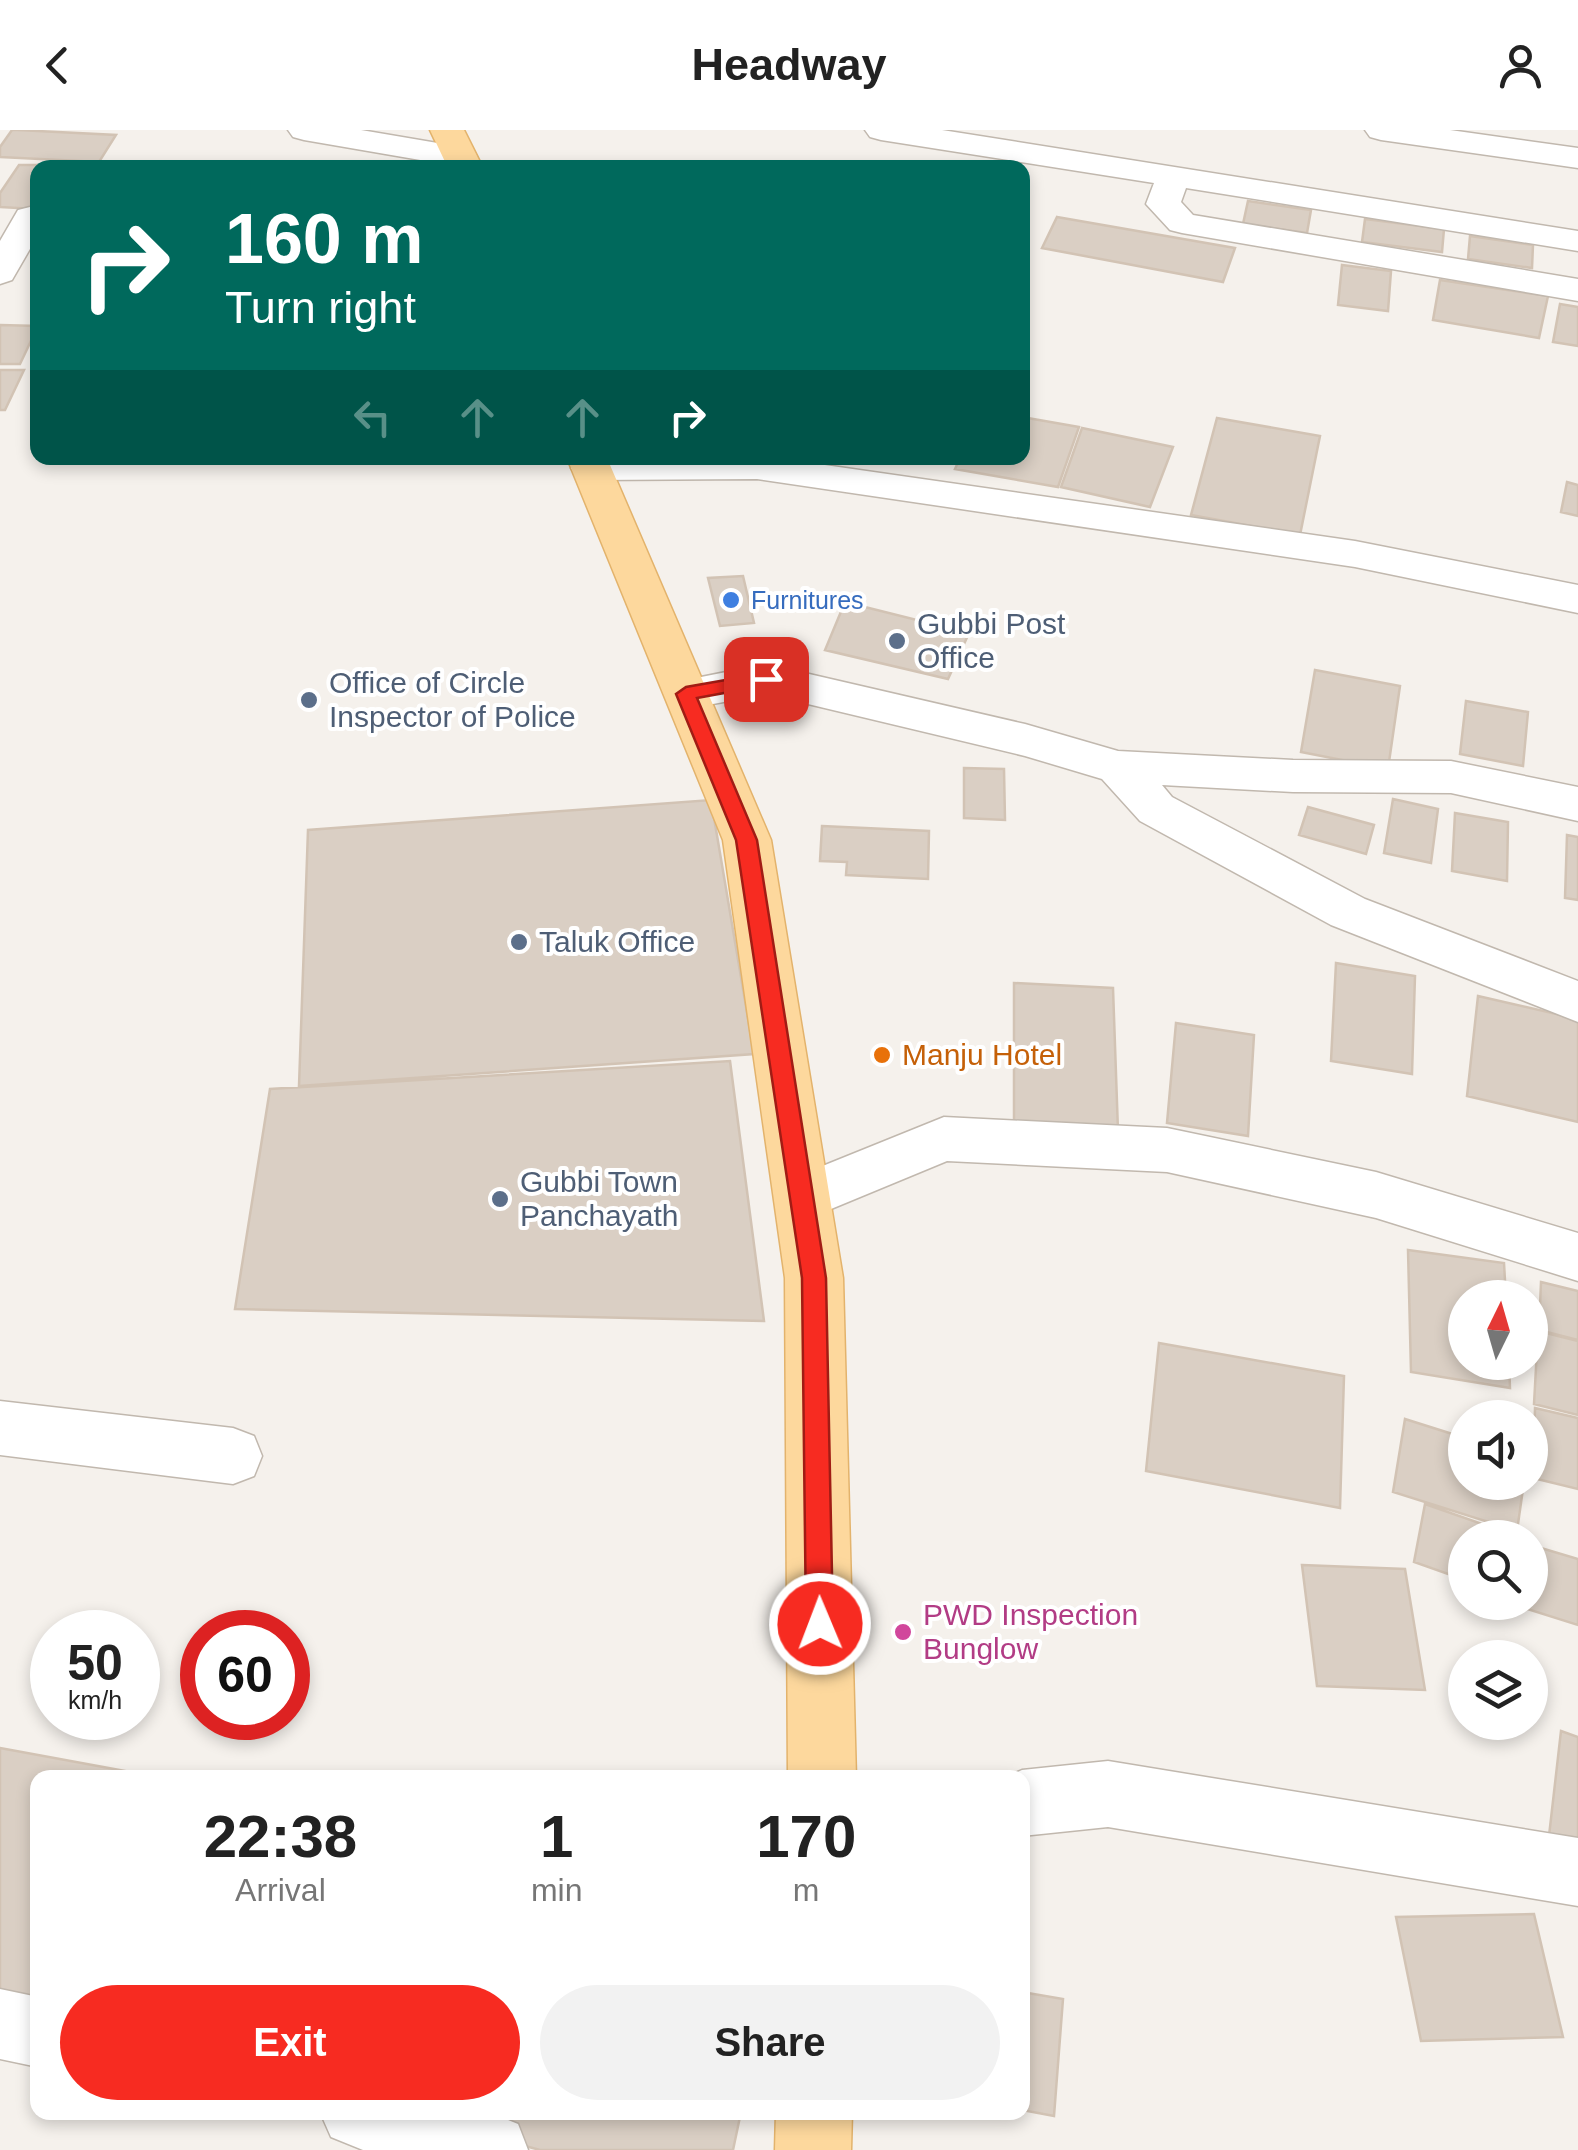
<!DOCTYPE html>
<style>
body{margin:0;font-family:Arial,sans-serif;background:#f2f2f2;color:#222;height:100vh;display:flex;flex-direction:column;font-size:38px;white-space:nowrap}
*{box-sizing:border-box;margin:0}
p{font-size:32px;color:#767676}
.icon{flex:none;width:55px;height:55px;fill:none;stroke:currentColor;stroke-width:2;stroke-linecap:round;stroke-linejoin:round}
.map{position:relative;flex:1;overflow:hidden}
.drawer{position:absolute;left:30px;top:1640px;width:1000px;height:350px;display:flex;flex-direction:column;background:#fff;border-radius:20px;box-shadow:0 5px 15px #0003}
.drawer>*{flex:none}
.hud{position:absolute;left:30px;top:30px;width:1000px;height:305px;border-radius:20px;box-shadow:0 5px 15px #0003;background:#00695c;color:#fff;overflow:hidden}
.needle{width:65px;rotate:5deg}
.tools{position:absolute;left:1448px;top:1150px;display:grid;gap:20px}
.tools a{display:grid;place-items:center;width:100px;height:100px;border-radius:50%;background:#fff;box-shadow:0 5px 15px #0003;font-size:50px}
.speed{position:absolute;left:30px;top:1480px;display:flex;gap:20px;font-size:50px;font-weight:700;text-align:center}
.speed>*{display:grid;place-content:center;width:130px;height:130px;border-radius:50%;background:#fff;box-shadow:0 5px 15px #0003;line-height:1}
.speed small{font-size:25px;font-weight:400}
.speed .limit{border:15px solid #d22;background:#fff;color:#111}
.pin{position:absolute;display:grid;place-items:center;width:85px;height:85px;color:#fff;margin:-42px;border-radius:20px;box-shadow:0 5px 15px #0006}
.me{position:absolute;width:110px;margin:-55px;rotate:359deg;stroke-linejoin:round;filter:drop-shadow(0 0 8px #0008)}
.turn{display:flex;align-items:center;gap:35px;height:210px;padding:0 30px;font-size:45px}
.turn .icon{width:130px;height:130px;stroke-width:2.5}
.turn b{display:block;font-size:70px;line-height:85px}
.lanes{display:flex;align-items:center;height:95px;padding:0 30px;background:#0003;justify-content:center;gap:50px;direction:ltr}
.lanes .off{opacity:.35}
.eta{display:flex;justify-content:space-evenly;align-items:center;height:170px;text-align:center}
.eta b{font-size:60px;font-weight:700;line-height:70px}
.primary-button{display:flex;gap:20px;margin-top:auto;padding:20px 30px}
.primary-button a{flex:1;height:115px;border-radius:60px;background:#f72b21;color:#fff;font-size:40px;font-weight:700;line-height:115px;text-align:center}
.primary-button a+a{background:#f2f2f2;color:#222}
header{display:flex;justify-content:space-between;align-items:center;height:130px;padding:0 30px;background:#fff;font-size:45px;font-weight:700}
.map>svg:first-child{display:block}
.building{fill:#dacfc4;stroke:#d2c3b4;stroke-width:2.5}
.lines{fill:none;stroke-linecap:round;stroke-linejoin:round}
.street-casing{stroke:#c1b8ae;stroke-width:3}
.primary-casing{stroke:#e3b36c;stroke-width:3}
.street{fill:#fff;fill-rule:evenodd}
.primary{fill:#fdd89d;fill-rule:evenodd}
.route{fill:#f72b21;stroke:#a11c15;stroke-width:2.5}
.shop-dot{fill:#3f7fe0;stroke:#fff;stroke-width:4}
.service-dot{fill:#5c6f8a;stroke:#fff;stroke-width:4}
.food-dot{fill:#e8710a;stroke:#fff;stroke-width:4}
.hotel-dot{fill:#d1479c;stroke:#fff;stroke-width:4}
.labels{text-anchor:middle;stroke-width:8;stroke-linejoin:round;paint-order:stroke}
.far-shop-label{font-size:25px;fill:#366cbe;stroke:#fff;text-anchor:start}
.service-label{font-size:30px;fill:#4e5e75;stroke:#fff;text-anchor:start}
.food-label{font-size:30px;fill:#c56008;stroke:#fff;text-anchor:start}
.hotel-label{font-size:30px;fill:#b23c85;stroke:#fff;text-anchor:start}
</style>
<header><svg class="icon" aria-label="back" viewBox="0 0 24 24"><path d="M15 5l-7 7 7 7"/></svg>Headway<svg class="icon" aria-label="person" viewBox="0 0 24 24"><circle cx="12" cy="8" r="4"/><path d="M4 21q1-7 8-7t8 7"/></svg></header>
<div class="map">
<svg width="1578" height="2020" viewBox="0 0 1578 2020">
<rect width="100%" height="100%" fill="#f5f1ec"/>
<path class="building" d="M12 0H18L116 5 99 32 0 27V17Z
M19 35H59L38 38 35 79 0 77V63Z
M1248 71 1311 80 1307 103 1243 94Z
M1057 87 1235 118 1223 152 1042 118Z
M1365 89 1444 99 1442 122 1362 112Z
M1470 106 1533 115 1532 138 1468 129Z
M1342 135 1391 141 1388 181 1338 175Z
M1440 150 1548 166 1539 208 1433 190Z
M1560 174 1578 177V216L1553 212Z
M0 195 38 196 20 234H0Z
M0 240H24L5 280H0Z
M1022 287 1079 297 1058 357 955 339 960 328H1022Z
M1217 288 1320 306 1300 405 1191 385Z
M1082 298 1173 317 1150 377 1061 357Z
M1567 352 1578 355V386L1561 382Z
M743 446 754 493 720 496 708 448Z
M845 472 969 503 948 549 825 520Z
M1315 540 1400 556 1388 639 1301 622Z
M1466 571 1528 582 1523 636 1460 624Z
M964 638 1004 639 1005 690 964 688Z
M1393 669 1438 679 1431 733 1384 723Z
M711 670 754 924 299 956 308 700Z
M1308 677 1374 695 1366 724 1299 705Z
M1455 683 1508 692 1507 751 1452 741Z
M822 696 929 701 928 749 846 745 847 732 820 731Z
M1567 705 1578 707V770L1565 768Z
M1336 833 1415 846 1412 944 1331 931Z
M1014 853 1113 858 1118 1001 1014 994Z
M1478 866 1578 889V992L1467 966Z
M1176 893 1254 905 1248 1006 1167 993Z
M730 931 764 1191 235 1179 270 959Z
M1408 1120 1504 1133 1506 1168H1465V1232H1509L1510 1258 1411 1242Z
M1541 1152 1578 1161V1210L1539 1200Z
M1538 1201 1578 1211V1285L1534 1274Z
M1159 1213 1344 1246 1340 1378 1146 1341Z
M1535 1278 1578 1288V1359L1533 1348Z
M1405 1289 1465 1308V1352H1524L1517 1401 1393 1362Z
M1425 1374 1522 1408H1465V1450L1414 1432Z
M1531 1415 1578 1429V1495L1524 1478V1472H1530Z
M1302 1435 1405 1439 1425 1560 1317 1556Z
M1561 1601 1578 1607V1717L1549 1706Z
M0 1618 163 1648H38V1899L0 1892Z
M1534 1784 1563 1907 1421 1911 1396 1787Z
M1022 1862 1063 1869 1054 1986 1022 1980Z
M455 1982H741L733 2020H540L451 1996Z"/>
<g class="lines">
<g class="street-casing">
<path id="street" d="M288 0H361L461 17 473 20 477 27 473 34 461 37 304 10 293 7Z
M865 0H942L1578 101V121L1186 58 1181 72 1193 85 1578 149V171L1182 103 1170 100 1146 74 1154 53 881 10 870 7Z
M1365 0H1450L1578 18V38L1381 10 1370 7Z
M30 77 38 78V105L12 150 0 154V111L18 80Z
M584 328H776L1355 411 1578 455V483L1355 437 757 349 591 350 577 347 571 338 577 329Z
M766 534 1025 594 1118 621 1293 630 1451 631 1578 657V691L1451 663 1293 662 1162 655 1172 667 1365 769 1578 851V892L1331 795 1140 691 1102 649 1025 626 766 564 686 579 671 575 664 564 671 553Z
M944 987 1167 998 1376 1042 1578 1103V1151L1376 1088 1167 1042 947 1031 802 1091 783 1084 775 1068 783 1052Z
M0 1271 233 1298 254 1306 262 1326 254 1346 233 1354 0 1325Z
M1108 1631 1578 1708V1776L1108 1697 1022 1706V1648H1004L1022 1640Z
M0 1859 38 1867V1937L0 1929Z
M320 1982H488L518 1994 528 2020H363L331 2007Z"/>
</g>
<g class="primary-casing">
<path id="primary" d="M430 0H464L483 38H448Z
M567 328H607L771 710 843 1148 856 1648H788L785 1148 723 710Z
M776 1982H852L851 2020H775Z"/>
</g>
<use href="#street" class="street"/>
<use href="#primary" class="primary"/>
</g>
<path class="route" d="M766 543 776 549 773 554 697 568 757 710 826 1148 833 1494 829 1503 820 1507 810 1503 806 1494 802 1148 736 710 676 564 686 557Z"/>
<circle class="shop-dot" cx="731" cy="470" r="10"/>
<g class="service-dot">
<circle cx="897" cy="511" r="10"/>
<circle cx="309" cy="570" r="10"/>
<circle cx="519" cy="812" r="10"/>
<circle cx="500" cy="1069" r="10"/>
</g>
<circle class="food-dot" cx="882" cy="925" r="10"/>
<circle class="hotel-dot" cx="903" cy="1502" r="10"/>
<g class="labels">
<g class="far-shop-label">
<text x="751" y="479">Furnitures</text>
</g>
<g class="service-label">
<text x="917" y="504">Gubbi Post<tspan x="917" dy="34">Office</tspan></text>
<text x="329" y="563">Office of Circle<tspan x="329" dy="34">Inspector of Police</tspan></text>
<text x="539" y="822">Taluk Office</text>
<text x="520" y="1062">Gubbi Town<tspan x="520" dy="34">Panchayath</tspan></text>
</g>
<g class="food-label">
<text x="902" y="935">Manju Hotel</text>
</g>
<g class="hotel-label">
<text x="923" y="1495">PWD Inspection<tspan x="923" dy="34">Bunglow</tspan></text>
</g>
</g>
</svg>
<div class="tools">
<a><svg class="needle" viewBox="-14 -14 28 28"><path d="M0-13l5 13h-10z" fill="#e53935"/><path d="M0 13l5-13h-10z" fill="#767676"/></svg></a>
<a><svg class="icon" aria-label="sound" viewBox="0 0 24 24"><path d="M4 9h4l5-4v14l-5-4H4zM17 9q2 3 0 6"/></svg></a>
<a><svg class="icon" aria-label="search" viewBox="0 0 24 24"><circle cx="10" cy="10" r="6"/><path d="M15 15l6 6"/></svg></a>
<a><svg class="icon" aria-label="layers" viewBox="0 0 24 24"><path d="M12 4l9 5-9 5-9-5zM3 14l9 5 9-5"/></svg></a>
</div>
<div class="speed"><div>50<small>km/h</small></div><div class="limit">60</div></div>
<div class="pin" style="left:766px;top:549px;background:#d93025"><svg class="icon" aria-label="arrive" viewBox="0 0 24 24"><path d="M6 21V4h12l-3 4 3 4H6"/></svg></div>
<svg class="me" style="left:820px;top:1494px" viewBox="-20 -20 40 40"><circle r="17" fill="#f72b21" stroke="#fff" stroke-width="3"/><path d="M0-11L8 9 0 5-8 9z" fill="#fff"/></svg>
<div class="hud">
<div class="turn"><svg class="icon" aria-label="right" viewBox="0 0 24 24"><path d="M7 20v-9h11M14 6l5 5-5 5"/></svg><div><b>160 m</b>Turn right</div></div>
<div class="lanes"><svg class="icon off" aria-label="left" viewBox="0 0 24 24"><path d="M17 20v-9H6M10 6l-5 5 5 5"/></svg><svg class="icon off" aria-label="ahead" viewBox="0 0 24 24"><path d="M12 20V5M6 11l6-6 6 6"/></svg><svg class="icon off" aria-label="ahead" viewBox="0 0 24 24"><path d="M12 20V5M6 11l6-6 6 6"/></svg><svg class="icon" aria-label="right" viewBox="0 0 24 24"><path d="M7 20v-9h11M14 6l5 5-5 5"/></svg></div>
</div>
<section class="drawer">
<div class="eta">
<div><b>22:38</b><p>Arrival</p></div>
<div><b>1</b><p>min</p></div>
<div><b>170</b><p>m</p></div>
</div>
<div class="primary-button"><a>Exit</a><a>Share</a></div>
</section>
</div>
